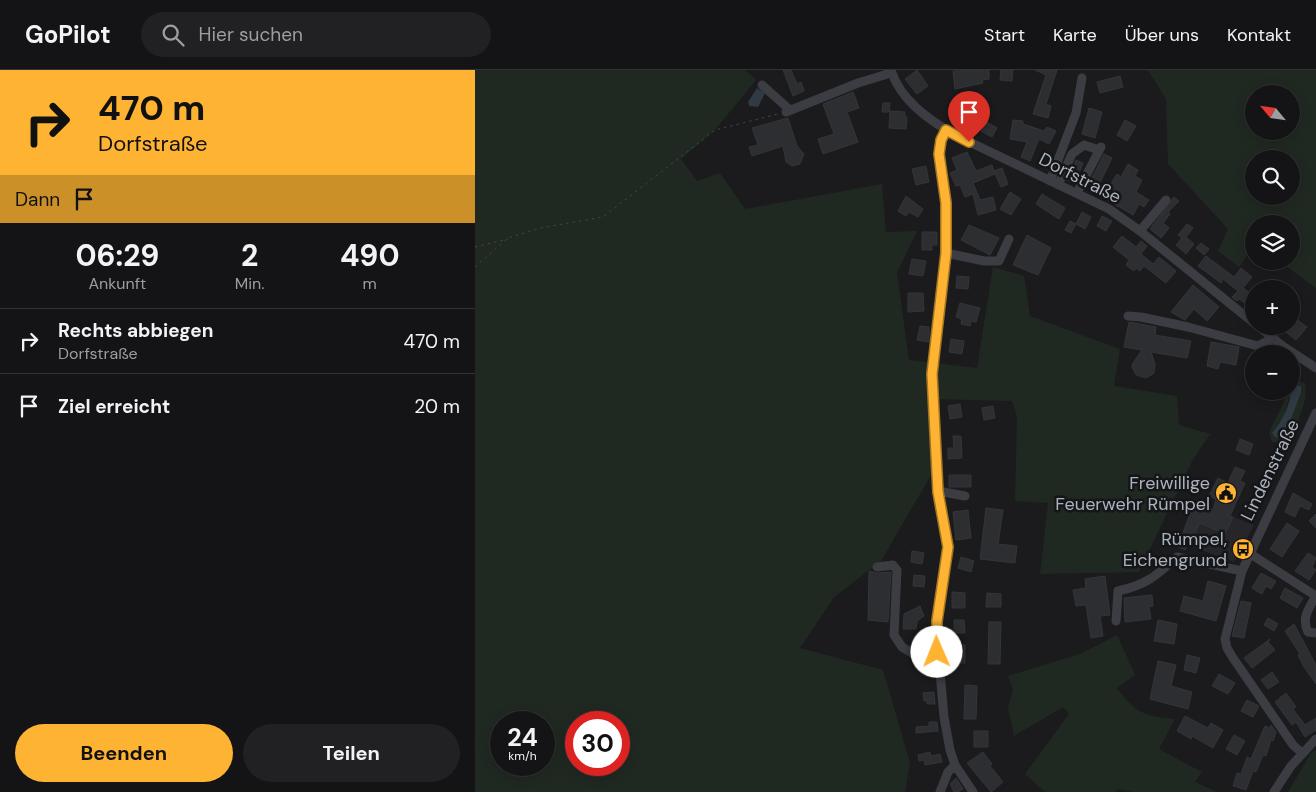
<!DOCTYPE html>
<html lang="de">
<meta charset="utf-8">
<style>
body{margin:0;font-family:"DM Sans",sans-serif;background:#212123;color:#f1f3f6;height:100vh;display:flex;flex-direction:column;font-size:19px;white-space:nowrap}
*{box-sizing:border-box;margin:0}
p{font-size:16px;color:#9d9ea1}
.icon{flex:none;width:28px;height:28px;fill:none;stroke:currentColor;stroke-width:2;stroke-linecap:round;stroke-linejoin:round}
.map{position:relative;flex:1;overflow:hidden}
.drawer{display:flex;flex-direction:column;background:#141416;width:475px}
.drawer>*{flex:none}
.top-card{background:#feb432;color:#111;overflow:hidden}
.needle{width:32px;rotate:299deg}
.fabs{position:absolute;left:770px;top:15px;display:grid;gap:10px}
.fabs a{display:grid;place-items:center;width:55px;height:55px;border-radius:50%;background:#141416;box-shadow:0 2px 12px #0003,0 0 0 1px #333335;font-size:25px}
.speed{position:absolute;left:15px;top:641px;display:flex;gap:10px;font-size:25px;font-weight:700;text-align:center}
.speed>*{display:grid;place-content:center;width:65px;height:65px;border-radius:50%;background:#141416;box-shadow:0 2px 12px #0003,0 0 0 1px #333335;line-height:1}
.speed small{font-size:12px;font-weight:400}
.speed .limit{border:8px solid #d22;background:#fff;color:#111}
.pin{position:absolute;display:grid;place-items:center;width:42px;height:42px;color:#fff;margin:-51px -21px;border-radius:50% 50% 50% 0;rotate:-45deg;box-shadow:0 0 5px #0007}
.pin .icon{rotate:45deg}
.me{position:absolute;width:55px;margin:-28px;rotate:359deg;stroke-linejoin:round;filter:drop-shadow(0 0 4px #0008)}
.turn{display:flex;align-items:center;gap:18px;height:105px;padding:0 15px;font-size:22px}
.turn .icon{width:65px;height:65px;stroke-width:2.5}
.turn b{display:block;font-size:35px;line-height:42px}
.then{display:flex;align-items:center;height:48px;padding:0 15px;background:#0003;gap:10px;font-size:19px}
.eta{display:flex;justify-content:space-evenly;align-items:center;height:85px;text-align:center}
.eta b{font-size:30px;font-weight:700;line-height:35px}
.primary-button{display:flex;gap:10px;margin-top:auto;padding:10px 15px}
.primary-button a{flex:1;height:58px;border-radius:30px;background:#feb432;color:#111;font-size:20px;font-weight:700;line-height:58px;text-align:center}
.primary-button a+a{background:#212123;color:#f1f3f6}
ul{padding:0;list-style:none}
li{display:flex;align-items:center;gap:15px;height:65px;padding:0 15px;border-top:1px solid #333335}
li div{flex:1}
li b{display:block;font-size:19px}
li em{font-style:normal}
header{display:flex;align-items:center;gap:30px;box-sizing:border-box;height:70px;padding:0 25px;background:#141416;border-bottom:1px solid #333335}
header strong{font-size:24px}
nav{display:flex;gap:28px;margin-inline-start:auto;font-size:18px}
.search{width:350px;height:45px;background:#212123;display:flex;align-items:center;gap:12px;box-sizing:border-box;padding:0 18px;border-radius:28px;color:#9d9ea1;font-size:19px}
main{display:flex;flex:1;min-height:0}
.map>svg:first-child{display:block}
.built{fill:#26262a}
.green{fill:#202921;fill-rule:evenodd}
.water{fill:#2f3a43}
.building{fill:#2d2e31;stroke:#343539}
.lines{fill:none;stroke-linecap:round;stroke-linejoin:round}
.path{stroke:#41444a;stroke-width:1;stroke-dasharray:2.5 4;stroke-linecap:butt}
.minor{stroke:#3b3d43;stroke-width:9}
.route-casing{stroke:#a57520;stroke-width:12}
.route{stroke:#feb432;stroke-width:9}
.labels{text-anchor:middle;stroke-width:5;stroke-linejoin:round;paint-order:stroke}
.street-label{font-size:18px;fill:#acb2bd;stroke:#151618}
.poi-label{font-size:18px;fill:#acb2bd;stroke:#151618;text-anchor:end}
</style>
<header>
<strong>GoPilot</strong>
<div class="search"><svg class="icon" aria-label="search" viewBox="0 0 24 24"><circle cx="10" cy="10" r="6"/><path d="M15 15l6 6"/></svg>Hier suchen</div>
<nav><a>Start</a><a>Karte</a><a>Über uns</a><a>Kontakt</a></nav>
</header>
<main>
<section class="drawer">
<div class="top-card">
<div class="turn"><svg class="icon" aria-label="right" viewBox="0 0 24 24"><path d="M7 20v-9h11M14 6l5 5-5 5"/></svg><div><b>470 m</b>Dorfstraße</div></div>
<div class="then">Dann<svg class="icon" aria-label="arrive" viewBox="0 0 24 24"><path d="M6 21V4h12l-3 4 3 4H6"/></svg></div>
</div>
<div class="eta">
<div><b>06:29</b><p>Ankunft</p></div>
<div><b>2</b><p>Min.</p></div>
<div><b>490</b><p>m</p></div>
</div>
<ul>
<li><svg class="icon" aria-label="right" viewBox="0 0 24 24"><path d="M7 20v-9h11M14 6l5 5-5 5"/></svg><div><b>Rechts abbiegen</b><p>Dorfstraße</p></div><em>470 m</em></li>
<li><svg class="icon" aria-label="arrive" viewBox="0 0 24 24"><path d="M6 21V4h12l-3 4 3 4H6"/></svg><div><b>Ziel erreicht</b></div><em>20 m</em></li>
</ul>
<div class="primary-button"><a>Beenden</a><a>Teilen</a></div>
</section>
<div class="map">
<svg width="841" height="722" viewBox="0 0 841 722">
<rect width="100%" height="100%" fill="#1b1b1d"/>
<path class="built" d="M719 432 779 455 759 492 715 476 716 473 713 472 710 480 703 477Z"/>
<path class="green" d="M0 0H270L281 10 240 60 206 89 222 111 245 103 270 139 407 114 411 162 442 161 422 203 434 290 502 298 518 197 549 206 555 246 645 279 639 316 702 326 704 355 735 364 716 393 664 502 565 504 573 433 540 431 542 347 537 331 459 329V400L406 491 359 527 325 578 408 600 435 693 430 722H0ZM26 652H69V695H26ZM101 652H144V695H101Z
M673 0H841V218L804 191H816V154H779V175L764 197 743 181 753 159 693 94 691 29ZM779 24H816V61H779ZM779 89H816V126H779Z
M819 309 830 313C834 331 821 357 811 373L797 372 794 363C799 348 810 338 811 321H816L809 346 797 363 809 368 820 316 816 317V311Z
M642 565 660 605 642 618C661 643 668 646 700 649L684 679 727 702 720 712 742 722H658L642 719 641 722H570L550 704 594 644 588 637 539 666 533 637 538 619 533 606 605 584Z
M841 680V722H813L836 683Z"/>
<path class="water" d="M282 18 290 23 283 37 274 36 273 32Z
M820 316H826V322L809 368 800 367 797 363C808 350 816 334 816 317Z"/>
<path class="building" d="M308 0H316L322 14 326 12 329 21 318 26Z
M442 0 453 16 442 24 430 9Z
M505 0H514V9L507 10 508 13 480 19 478 1Z
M526 0H538L537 11 525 10Z
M560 0H582L571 34 576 36 573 48 558 44 571 5Z
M645 6 648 17 625 23 622 12Z
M378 22 384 38 372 42 383 72 348 84 343 69 359 64 348 34Z
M408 33H415L414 42H407Z
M614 38 627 42 620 68 607 64Z
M479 39 490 42 488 51 477 49Z
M415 41 430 42V47H432L431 59 414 58Z
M313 48 322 76 329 84 325 94 317 96 311 92 308 76 277 86 274 77 283 75 277 58Z
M538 50 548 51V54L569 61 572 57 581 61 574 74 564 69 555 91 546 87 552 72 535 69Z
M650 50 661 56 652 71 642 65Z
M512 52 522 58 517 67 506 61Z
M492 82 501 101 517 95 519 101 527 98 533 114 526 117 520 104 498 113 505 130 518 127 521 140 503 145 498 124 490 127 485 115 481 116 475 103 482 100 477 88Z
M629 84 637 88 622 119 614 114Z
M601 90 608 93 600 113 592 110Z
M653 94 663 100 660 106 667 110 661 122 674 130 669 137 664 134 658 145 631 129 633 125 630 123 642 104 646 107Z
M451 96 454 112 441 115 437 99Z
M535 122 546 129 536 145 525 139Z
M567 124 590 138 584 149 561 134Z
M431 126 448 139 443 147 434 142 431 146 423 141Z
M699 127 704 131 693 142 695 144 688 153 694 158 686 168 675 159Z
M607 142 616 147 610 159 601 154Z
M627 146 637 151 631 161 622 156Z
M595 151 601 154 596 163 590 160Z
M712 154 718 158 711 167 719 174 711 184 701 175 707 168 703 165Z
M494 155 524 168 515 185 486 170Z
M447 162H462V175H457V180H447Z
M552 165 576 178 563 205 538 195Z
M647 166 661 177 666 171 672 176 666 184 678 194 684 187 701 201 691 213 669 196 665 201 661 198 659 201 651 195 654 190 638 177Z
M726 173 734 179 729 185 721 178Z
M731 186 759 207 766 198 777 207 768 218 779 226V240L764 229 762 231 757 227 763 221 748 209 746 213 723 196Z
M437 189 451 191 448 206 434 204Z
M482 206 494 207 493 219 481 218Z
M718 215 744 237 732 251 719 239 710 250 696 242Z
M433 223H448L449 241 433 242Z
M816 228 823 233 816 242Z
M485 233 505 238 501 252 496 251 495 256 486 254 487 249 481 247Z
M816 245 832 257 821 270 803 256H816Z
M654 252 681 257 680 265 716 271 712 288 676 282 680 294 679 303 671 308 661 305 657 297 658 293 667 280 649 277Z
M445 256 454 257V272L442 270Z
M476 269 489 271 487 284 474 282Z
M736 272 764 277 761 295 745 292 743 299 732 296Z
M485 334 487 347 475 349 473 336Z
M518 336 520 348 509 350 507 338Z
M478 366H486L487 388 473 389V378H479Z
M765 369 778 374 774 385 761 380Z
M760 397 770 401 765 411 770 413 755 446 758 447 750 464 725 453 710 480 703 477 719 432 738 440 741 429 734 426 743 408 753 413Z
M474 405H496V417H474Z
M818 423 837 434 834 440 825 436 820 447 810 442Z
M511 438 528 440 523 474 542 476 540 493 505 489Z
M493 440 496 468 481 470 478 442Z
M841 444V458L834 451Z
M812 453 824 461 807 487 795 479Z
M437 481 449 483 447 494 436 492Z
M833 483 841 488 837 497 841 500 834 510 820 501Z
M486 487 499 491 496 502 483 498Z
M394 501 402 503 416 502 413 552 393 550Z
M786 503 801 511 796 519 791 516 787 524 777 518Z
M439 505 450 506 449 517 438 516Z
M630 506 635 545 625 546 628 566 616 568 611 535 601 536 598 520 611 518 610 509Z
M733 511 751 516 741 551 705 541 709 526 728 531Z
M810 518 828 528 822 538 805 528Z
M477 522 490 523V538H477Z
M512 523 526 524V537H511Z
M677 525 678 536 674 537 676 549 650 552 649 528Z
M766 531 776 533 769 568 757 566Z
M445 536 449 546 442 551 441 559H428L429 544Z
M793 548 803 554 799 561 789 555Z
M479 550H489L490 563H479Z
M683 550 702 554 699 574 679 571Z
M514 552H526L525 594H513Z
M819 554 841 595V614L829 597 823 585 825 584 810 561Z
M795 569 791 576 794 573 800 580 777 598 769 588Z
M476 575H490V593H476Z
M712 585 725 588 721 603 709 600Z
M457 589 458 599 445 600 444 590Z
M683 591 701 595 696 616 717 622 713 639 675 629Z
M797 602 804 612 793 619 786 610Z
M744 604 760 613 753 624 737 616Z
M490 615 502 616 501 649H489Z
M459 622 460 634H452V631H449L448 623Z
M811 623 821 637 818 639 830 655 841 648V660L830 667 821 652 817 655 800 632Z
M772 630 784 636 778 647 766 641Z
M710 646 733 658 736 653 748 660 738 678 717 666 716 669 702 661Z
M454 652H462L463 661 441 663V657L454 656Z
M796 655 801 662 798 671 796 670 791 686 788 685 781 702 778 701 771 720 758 716 762 703 766 704 772 687 776 689 790 656 795 658Z
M499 661H513V677H499Z
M759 665 770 671 762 685 751 679Z
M455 682 456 686 465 684 467 692 450 695 449 690 444 691 443 685Z
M508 682 517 694 515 696 528 712 516 722 492 693Z
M481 708 488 719 483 722H479L475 714Z"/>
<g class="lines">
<path class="path" d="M0 177 33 169
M0 197 33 168 65 158 128 147 240 60 303 44"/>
<path class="minor" d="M416 0C425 30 454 50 480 65L634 139 665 161 779 253
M287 15 315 40
M311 42 383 13 416 3
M471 59 465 70 464 84 471 133V183L457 304 463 421 473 477 464 535 462 569 469 647 475 680 480 695 498 722
M575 111 601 43 607 8
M583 115 597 84 609 75 624 80
M602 123 626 77
M665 161 691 130
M471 183 509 191H524L534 169
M653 246 666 247 713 257 783 276 798 268
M783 256 809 277 841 298
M463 421 490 426
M774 483 841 526
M402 497 418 495 422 500 419 565 427 577 439 584 462 582
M841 526C834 538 826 548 833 562L841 563
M641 551 643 521C671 515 681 506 702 487L767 501
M827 683 818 675 758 588 752 578 750 569 767 501 841 343
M465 722 473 702 480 695
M799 722 816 696 841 669"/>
</g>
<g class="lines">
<g class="route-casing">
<path id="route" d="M462 582V551L473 477 463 422 457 304 471 183V133L464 84 466 70 471 60 494 72"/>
</g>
<use href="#route" class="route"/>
</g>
<defs>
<g id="civic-disc" transform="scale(1.125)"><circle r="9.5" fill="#feb432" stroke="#151618"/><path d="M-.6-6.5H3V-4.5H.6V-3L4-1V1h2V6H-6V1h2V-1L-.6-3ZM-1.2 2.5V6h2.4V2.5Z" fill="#111"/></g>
<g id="bus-disc" transform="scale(1.125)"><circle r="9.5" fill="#feb432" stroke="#151618"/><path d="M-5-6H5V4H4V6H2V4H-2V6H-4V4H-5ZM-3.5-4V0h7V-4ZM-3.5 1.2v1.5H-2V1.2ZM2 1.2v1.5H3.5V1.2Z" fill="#111"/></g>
</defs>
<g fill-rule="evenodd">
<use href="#civic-disc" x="751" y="423"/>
<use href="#bus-disc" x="768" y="479"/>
</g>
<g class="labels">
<g class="street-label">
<text transform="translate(605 108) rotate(27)" y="6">Dorfstraße</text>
<text transform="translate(795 400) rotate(-64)" y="6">Lindenstraße</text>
</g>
<g class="poi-label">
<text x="735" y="419">Freiwillige<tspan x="735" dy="21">Feuerwehr Rümpel</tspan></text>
<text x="752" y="475">Rümpel,<tspan x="752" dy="21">Eichengrund</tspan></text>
</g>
</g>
</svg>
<div class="fabs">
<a><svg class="needle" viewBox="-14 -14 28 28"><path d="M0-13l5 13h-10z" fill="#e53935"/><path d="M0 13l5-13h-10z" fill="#9d9ea1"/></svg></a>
<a><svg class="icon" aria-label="search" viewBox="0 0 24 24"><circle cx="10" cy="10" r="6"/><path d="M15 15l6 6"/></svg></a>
<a><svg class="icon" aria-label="layers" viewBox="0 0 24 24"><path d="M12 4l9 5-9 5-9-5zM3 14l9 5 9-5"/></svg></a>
<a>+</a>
<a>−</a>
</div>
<div class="speed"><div>24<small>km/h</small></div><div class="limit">30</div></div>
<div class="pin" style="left:494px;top:72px;background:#d93025"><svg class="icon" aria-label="arrive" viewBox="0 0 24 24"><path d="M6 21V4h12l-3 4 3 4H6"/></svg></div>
<svg class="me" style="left:462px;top:582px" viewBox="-20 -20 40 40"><circle r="19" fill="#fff"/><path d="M0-13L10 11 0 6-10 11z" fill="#feb432"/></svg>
</div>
</main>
